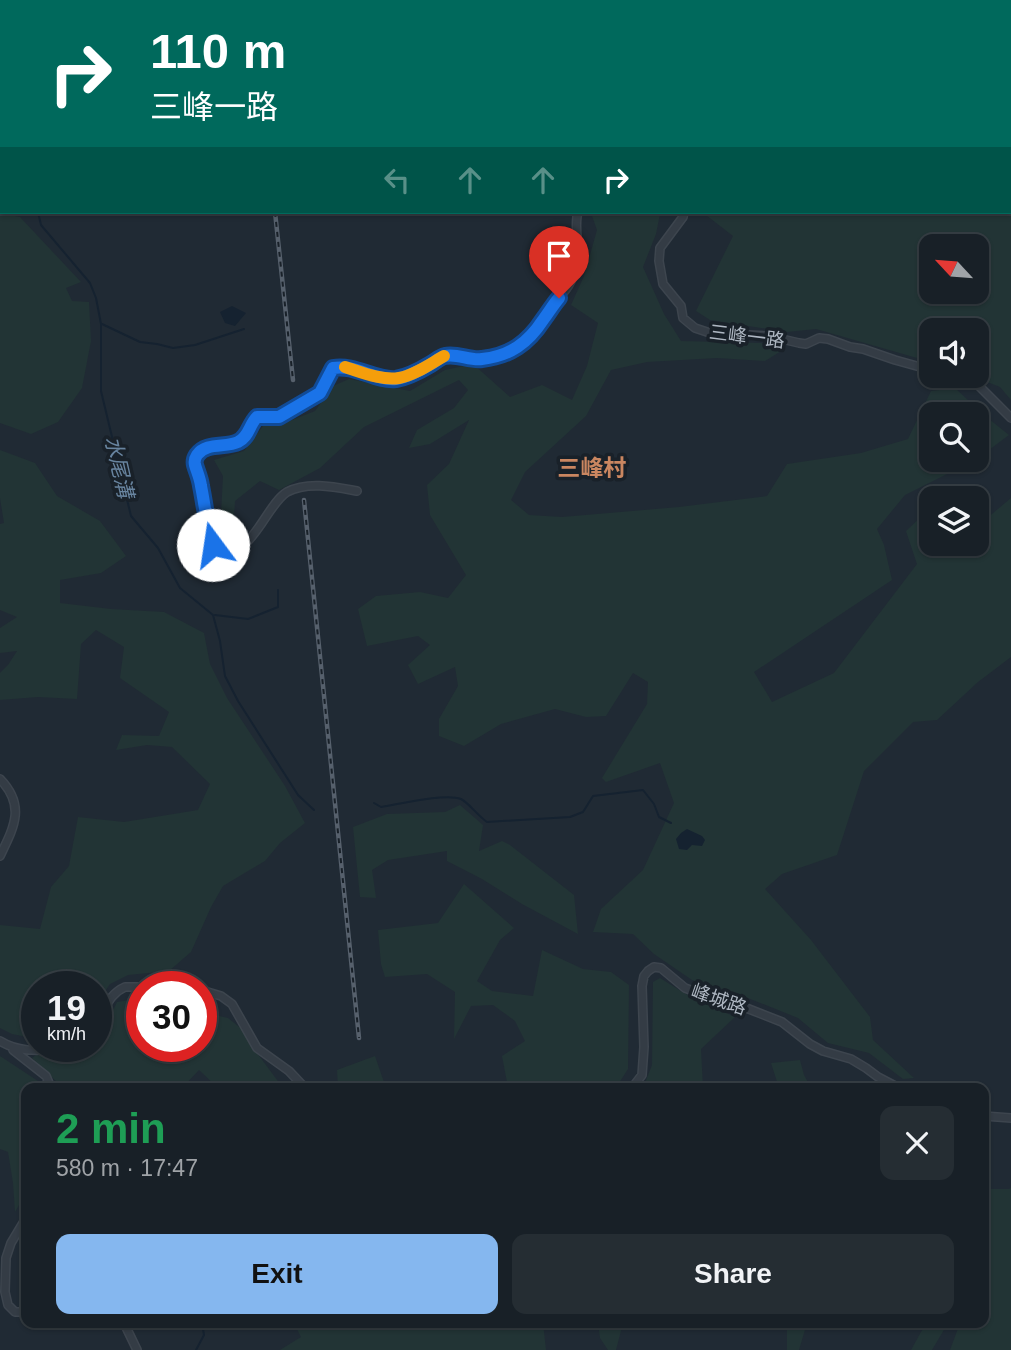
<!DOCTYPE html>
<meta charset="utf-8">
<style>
body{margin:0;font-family:Helvetica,"Noto Sans TC",sans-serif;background:#252d33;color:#f1f3f6;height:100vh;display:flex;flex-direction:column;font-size:26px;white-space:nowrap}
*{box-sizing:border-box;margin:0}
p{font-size:23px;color:#9fa3a7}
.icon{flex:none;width:38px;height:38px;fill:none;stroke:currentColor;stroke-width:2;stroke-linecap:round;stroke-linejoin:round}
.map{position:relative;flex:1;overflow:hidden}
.side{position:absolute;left:21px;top:1083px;width:968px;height:245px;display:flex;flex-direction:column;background:#182027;border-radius:14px;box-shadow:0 2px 5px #0004,0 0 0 2px #363e44}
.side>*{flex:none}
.top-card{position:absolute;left:0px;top:0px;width:1012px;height:214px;box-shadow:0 2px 5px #0004,0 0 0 2px #363e44;background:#00695c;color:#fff;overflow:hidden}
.needle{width:46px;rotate:296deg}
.tools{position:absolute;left:919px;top:234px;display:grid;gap:14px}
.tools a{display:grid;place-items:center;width:70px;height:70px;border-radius:14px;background:#182027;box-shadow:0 2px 5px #0004,0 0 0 2px #363e44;font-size:35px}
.speed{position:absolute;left:21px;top:971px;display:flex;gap:14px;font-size:35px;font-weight:700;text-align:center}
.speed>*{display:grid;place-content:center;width:91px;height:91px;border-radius:50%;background:#182027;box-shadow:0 2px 5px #0004,0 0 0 2px #363e44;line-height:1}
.speed small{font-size:18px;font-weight:400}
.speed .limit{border:10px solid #d22;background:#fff;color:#111}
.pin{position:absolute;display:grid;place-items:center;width:60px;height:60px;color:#fff;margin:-72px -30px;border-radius:50% 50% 50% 0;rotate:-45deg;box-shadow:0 0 7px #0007}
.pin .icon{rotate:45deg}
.me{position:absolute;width:77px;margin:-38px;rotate:346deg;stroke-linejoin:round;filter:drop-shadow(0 0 5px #0008)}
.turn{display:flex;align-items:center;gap:24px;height:147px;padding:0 35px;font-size:32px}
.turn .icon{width:91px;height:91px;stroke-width:2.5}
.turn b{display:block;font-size:49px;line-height:60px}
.lanes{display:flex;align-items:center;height:66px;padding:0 35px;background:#0003;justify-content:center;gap:35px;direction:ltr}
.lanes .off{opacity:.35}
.round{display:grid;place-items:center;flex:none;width:74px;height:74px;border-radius:14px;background:#252d33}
.head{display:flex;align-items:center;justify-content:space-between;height:119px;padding:0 35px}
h1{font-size:42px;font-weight:700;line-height:52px;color:#1e9e55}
.button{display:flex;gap:14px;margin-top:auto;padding:14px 35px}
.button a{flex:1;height:80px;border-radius:14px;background:#85b7ef;color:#111;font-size:28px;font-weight:700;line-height:80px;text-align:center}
.button a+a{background:#252d33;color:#f1f3f6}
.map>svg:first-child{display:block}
.green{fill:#223435;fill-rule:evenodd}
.water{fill:#152230}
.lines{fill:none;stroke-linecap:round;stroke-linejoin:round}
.stream{stroke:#152230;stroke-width:2}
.minor-casing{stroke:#3d454e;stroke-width:10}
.minor{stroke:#343c45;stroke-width:7}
.rail-casing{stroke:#56606c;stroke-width:4.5}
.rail{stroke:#192129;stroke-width:2;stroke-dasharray:5;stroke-linecap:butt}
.route-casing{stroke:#114b97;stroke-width:18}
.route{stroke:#1a73e8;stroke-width:12}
.slow{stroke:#f59e0b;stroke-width:12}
.labels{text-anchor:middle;stroke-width:7;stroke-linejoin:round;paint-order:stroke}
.street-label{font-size:19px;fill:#aeb7c2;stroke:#192129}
.water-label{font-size:21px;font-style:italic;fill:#68849f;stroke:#192129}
.quarter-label{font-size:23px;font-weight:bold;fill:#ca8660;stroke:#192129}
</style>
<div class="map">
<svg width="1011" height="1350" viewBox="0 0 1011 1350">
<rect width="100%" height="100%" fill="#202a34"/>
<path class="green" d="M322 0H527V2H321Z
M814 0H1007L1008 2H814Z
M1010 167 1011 168V400L1000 387 972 376H976V331H931V362L816 329 787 332 710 320 696 311 733 236 702 212H1010ZM931 247H976V292H931Z
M0 213 20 217 81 282 66 288 72 301 89 302 91 341 82 388 58 422 31 434 0 423Z
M660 214 656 234 643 267 664 314 681 341 761 343 786 348 765 361 717 358 647 362 611 370 586 416 525 472 511 500 529 515 562 517 679 507 767 496 787 464 861 453 908 439 931 391 955 388 984 415 1009 435 977 459 976 415H931V460H975L905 495 877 529 884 545 892 580 754 672 772 702 834 673 917 564 906 531 925 513 931 511V544H976L977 516 986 519 1011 498V657L978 682 937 720 913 722 864 771 837 855 782 874 765 889 811 940 870 1017 873 1040 914 1078 903 1079 869 1053 828 1043 798 1018 738 994 692 980 654 954 633 934 593 932 601 909 643 870 674 803 660 763 606 782 602 778 647 704 648 682 633 673 606 716 586 717 555 709 501 724 464 746 439 736V719L458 686 455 667 418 684 408 665 430 645 418 636 367 646 358 609 376 596 420 592 448 598 466 575 430 515 427 485 449 464 469 420 430 444 409 448 417 430 454 408 468 390 459 380 364 427 320 468 279 490 260 481 235 501 233 536 220 533 223 476 214 460 244 451 263 426 282 424 315 411 333 386 349 379 410 391 445 370 473 364 510 397 542 385 572 400 587 366 598 323 571 305 584 276 597 230 592 216Z
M0 450 35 463 57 496 100 521 126 556 101 573 60 580V603L111 609 164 612 204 633 210 664 227 698 285 786 305 823 280 843 265 861 223 886 211 907 191 952 169 971 128 975 110 984 96 1004V987H37V1039L12 1034 0 1028V925L40 929 51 887 69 866 78 817 124 822 198 810 210 784 172 747 147 745 116 750 122 735 159 736 169 712 120 678 124 647 96 630 81 644 77 699 38 697 0 700V673L8 665 17 651 0 653V628L17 617 0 610V524L4 523 0 498Z
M460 805 483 825 479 851 502 841 510 845 574 895 578 934 522 904 482 879 447 861V851L388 860 372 870 376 898 360 897 353 827 387 814 445 812Z
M464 884 514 928 500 940 477 981 492 991 533 996 542 950 583 969 611 972 629 985 628 1069 619 1083 573 1081 558 1088H511L507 1082 502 1056 525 1041 515 1021 493 1005 471 1006 454 1039 455 992 427 974 385 977 381 964 378 930 438 923Z
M660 978 684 993 735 1017 701 1049 703 1088H640L645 1083 652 1065 653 982Z
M142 998V1046H201V1012L228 1018 243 1030 257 1053 283 1088H218L199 1070 182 1088H57V1082L32 1058 36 1055 78 1059 90 1047 96 1046V1040L101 1035 117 1002Z
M0 1056 41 1083V1088H26V1193L15 1212 13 1183 8 1152 0 1149Z
M375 1056 386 1088H338L337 1070Z
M800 1060 804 1075 811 1088H779L771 1063Z
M1011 1188V1350H950L960 1323H984V1189H1009Z
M294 1323H543L546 1350H280L301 1337Z
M598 1323H623L616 1350H608L600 1338Z
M787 1323H807L799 1350H787Z
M926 1323H948L932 1350H911Z"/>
<path class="water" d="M232 306 246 313 235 326 225 323 220 312Z
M687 829 702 836 705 840 702 846 692 845 687 850 679 849 676 839 681 833Z"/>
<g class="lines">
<path class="stream" d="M75 0 76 2
M38 212 41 225 90 283 96 298 101 324V391L131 516 158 548 180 588 213 615 220 641 225 676 238 701 298 795 314 810
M102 324 140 342 157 344 173 348 195 345 244 329
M215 615 248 619 278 607V590
M374 803 381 807C400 804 445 793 461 799 469 803 478 816 487 822L570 817 583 812 593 796 643 790 654 804 659 817 671 823
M196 1350 204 1335 202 1323"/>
<g class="minor-casing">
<path id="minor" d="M684 212 683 217 660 248 659 261 663 284 681 306 683 318 695 328 710 333 769 336 799 343 806 344 819 338 828 339 850 347 863 349 895 360 931 370
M957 376 976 383 1011 418
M357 491C335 487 308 481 287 492 264 506 248 571 213 545L211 538 198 471C183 440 229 451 242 440 249 434 251 423 257 417H279L319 393 333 368 341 366C365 373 390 384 414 373 423 368 437 357 447 356 459 354 472 361 484 359 511 354 525 346 541 323 545 318 548 311 553 305 565 291 572 284 577 265 581 247 573 229 578 212
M0 779C26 806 14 827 0 856
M201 990 221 996 232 1004 257 1048 289 1071 305 1088
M96 1022C106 1008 109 994 125 987H187
M0 1041C21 1054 43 1050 67 1049L71 1046
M13 1050 46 1076 51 1088
M632 1088 642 1075 644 1047 642 986 644 976 648 971 654 967 661 968 685 988 709 997 731 1002 782 1022 810 1044 823 1051 851 1059 866 1068 878 1077 899 1088
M984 1116 1011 1118
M26 1218 11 1243 6 1258 5 1292 8 1305 15 1312H23L26 1309
M124 1323 137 1350"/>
</g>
<use href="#minor" class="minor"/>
<g class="rail-casing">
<path id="rail" d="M253 0V2
M275 212 293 380
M304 500 359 1038"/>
</g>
<use href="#rail" class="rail"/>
</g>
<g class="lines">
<g class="route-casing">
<path id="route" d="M213 545C207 526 205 506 201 486 200 478 197 472 195 465 194 461 195 458 197 455 206 442 226 448 238 442 249 437 249 425 257 417H279L320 393 333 368C355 364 375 381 396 379 408 377 421 370 431 364 436 361 440 357 445 356 457 353 470 361 482 359 510 356 528 343 543 320 549 312 553 305 559 298"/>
</g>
<use href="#route" class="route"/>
<path class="slow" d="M345 367C361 372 382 381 399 378 415 375 430 364 444 356"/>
</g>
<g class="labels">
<g class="street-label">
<text transform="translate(747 336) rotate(7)" y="7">三峰一路</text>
<text transform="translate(719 999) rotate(19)" y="7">峰城路</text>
</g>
<g class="water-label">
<text transform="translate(119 467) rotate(77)" y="7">水尾溝</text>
</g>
<g class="quarter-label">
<text x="592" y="476">三峰村</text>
</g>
</g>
</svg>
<div class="tools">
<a><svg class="needle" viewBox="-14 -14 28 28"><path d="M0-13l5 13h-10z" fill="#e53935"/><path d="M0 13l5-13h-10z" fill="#9fa3a7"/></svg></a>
<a><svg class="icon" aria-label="sound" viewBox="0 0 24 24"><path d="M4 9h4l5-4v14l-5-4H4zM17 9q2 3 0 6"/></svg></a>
<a><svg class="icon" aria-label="search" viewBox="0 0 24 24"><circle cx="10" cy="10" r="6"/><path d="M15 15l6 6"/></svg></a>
<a><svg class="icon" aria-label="layers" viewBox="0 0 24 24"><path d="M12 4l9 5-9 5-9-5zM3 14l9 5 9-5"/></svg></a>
</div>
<div class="speed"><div>19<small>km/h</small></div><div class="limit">30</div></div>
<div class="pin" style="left:559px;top:298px;background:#d93025"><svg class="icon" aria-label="arrive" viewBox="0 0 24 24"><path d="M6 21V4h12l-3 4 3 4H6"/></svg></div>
<svg class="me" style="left:213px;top:545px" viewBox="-20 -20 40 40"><circle r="19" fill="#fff"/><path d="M0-13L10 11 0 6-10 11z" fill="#1a73e8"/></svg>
<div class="top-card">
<div class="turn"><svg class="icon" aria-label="right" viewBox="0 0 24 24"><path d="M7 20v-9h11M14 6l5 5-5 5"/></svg><div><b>110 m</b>三峰一路</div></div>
<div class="lanes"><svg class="icon off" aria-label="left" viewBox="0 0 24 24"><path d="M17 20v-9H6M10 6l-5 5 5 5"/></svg><svg class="icon off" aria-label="ahead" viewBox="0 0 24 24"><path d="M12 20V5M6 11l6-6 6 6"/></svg><svg class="icon off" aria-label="ahead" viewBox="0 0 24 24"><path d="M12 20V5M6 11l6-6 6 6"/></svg><svg class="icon" aria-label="right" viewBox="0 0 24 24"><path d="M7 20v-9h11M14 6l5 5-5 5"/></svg></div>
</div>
<section class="side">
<div class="head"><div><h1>2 min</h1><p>580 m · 17:47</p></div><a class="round"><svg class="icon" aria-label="close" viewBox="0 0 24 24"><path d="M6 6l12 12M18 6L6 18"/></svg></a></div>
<div class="button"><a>Exit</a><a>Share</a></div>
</section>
</div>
